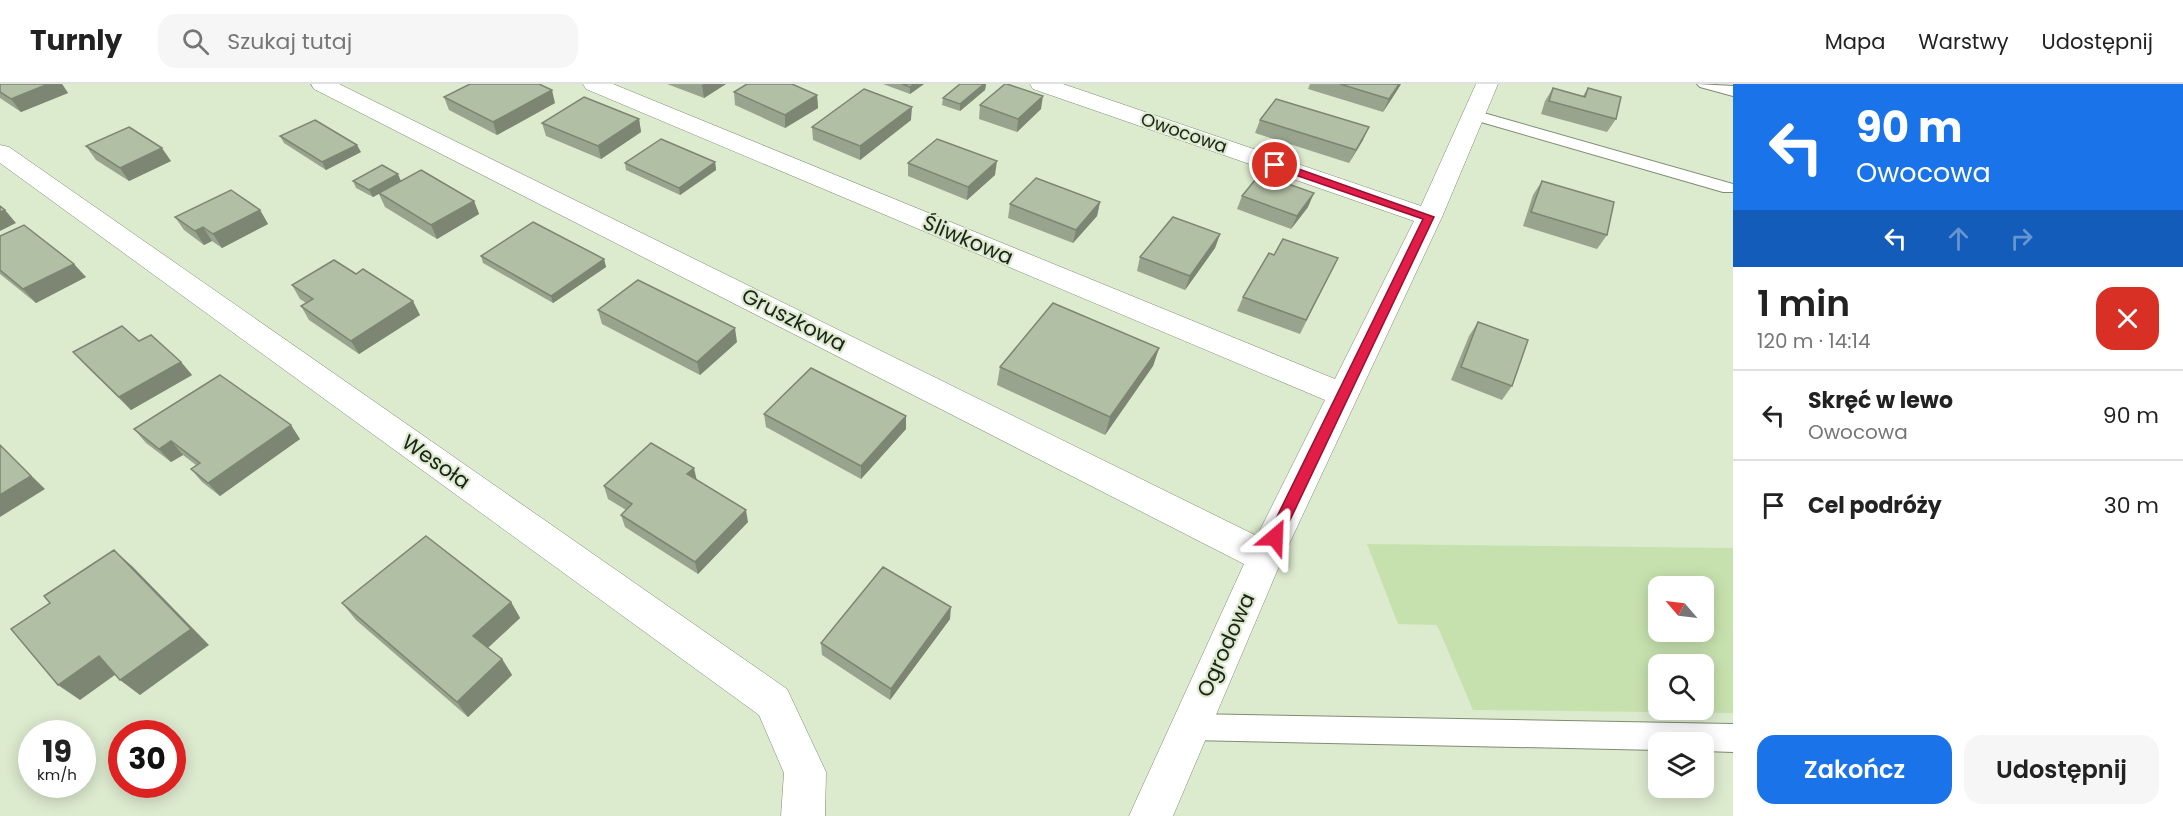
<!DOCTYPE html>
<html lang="pl">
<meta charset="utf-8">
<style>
body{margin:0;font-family:Poppins,sans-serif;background:#f6f6f6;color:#222;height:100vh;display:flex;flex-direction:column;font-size:22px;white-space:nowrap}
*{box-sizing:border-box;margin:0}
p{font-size:20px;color:#767676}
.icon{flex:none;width:33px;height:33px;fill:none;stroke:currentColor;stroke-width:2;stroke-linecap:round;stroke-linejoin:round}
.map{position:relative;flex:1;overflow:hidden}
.panel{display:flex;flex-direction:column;background:#fff;width:450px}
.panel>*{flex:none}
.top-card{background:#1a73e8;color:#fff;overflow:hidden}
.needle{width:39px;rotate:298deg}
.controls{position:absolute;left:1648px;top:492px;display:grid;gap:12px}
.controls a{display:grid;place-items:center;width:66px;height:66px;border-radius:12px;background:#fff;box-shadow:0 3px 15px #0003;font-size:30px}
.speed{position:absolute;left:18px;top:636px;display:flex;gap:12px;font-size:30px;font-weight:700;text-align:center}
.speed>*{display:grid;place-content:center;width:78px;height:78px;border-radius:50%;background:#fff;box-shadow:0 3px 15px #0003;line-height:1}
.speed small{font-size:15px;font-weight:400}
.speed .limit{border:9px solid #d22;background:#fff;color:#111}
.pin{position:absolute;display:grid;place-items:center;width:51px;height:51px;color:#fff;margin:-26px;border:3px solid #fff;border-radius:50%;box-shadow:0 2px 6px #0007}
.me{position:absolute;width:66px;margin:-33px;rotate:26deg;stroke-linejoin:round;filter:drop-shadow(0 0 4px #0008)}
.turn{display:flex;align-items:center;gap:21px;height:126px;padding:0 24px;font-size:27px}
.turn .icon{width:78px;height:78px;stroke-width:2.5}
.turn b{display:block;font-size:42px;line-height:51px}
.lanes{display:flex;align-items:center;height:57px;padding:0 24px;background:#0003;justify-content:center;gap:30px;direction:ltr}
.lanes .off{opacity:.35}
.round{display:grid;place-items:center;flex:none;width:63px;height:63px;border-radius:18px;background:#f6f6f6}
.headline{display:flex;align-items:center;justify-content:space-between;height:102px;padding:0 24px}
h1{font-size:36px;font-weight:600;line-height:45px}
.cta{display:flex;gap:12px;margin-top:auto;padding:12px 24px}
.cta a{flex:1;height:69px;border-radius:18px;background:#1a73e8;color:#fff;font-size:24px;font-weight:600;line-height:69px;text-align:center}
.cta a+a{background:#f6f6f6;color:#222}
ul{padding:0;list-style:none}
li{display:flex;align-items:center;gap:18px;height:90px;padding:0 24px;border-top:2px solid #e0e0e0}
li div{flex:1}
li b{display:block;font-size:22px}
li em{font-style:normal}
header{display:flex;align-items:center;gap:36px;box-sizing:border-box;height:84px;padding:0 30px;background:#fff;border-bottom:2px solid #e0e0e0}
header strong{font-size:28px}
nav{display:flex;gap:33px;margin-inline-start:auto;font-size:21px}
.search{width:420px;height:54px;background:#f6f6f6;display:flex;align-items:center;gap:15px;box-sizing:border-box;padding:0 21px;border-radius:18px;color:#767676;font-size:22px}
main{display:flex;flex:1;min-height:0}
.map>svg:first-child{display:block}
.green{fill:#c7e1ae;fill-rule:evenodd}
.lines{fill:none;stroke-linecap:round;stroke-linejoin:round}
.lane-casing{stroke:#7f8c73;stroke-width:2}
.street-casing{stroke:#7f8c73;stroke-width:1}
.lane{fill:#fff;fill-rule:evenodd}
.street{fill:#fff;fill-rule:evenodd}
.wall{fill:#98a48d}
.shaded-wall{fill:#7c8673}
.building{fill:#b1bfa4;stroke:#7c8673;stroke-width:1.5}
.route{fill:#e11d48;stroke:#92132f;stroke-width:1.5}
.labels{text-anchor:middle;stroke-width:4.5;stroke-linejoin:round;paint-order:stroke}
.far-street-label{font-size:18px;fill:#1e2319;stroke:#dceace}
.street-label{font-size:21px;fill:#1e2319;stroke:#dceace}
</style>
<header>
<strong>Turnly</strong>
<div class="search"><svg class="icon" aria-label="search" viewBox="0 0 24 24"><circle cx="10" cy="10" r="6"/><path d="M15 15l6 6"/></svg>Szukaj tutaj</div>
<nav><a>Mapa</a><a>Warstwy</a><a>Udostępnij</a></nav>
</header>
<main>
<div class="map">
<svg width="1733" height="732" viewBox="0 0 1733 732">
<rect width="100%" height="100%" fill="#dceace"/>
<path class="green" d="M1367 460 1733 464V629L1473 626 1437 541 1398 540ZM1659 502H1704V548H1659ZM1659 580H1704V626H1659Z"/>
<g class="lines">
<g class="lane-casing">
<path id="lane" d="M1697 0 1733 2V12L1700 3Z
M1473 26 1733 100V108H1723L1467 34 1465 31Z
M1190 630 1733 640V668L1704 667V658H1659V666L1190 656 1180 652 1176 643 1180 634Z"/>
</g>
<g class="street-casing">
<path id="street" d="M311 0H339L1257 452 1325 316 586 5 583 0H613L1335 295 1414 137 1033 5 1030 0H1063L1421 122 1476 0H1498L1442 133 1283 473 1173 732H1129L1244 480 314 5Z
M0 61 9 63 787 605 826 688 825 732H781L784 689 759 631 0 79Z"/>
</g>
<use href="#lane" class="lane"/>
<use href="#street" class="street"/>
</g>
<path class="wall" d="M0 0H62L68 9 21 28 0 14Z
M667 0H726L704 14Z
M883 0H924L910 10Z
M960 0H986L985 6 960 27 942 21 943 14Z
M1310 0H1401L1398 5 1383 28 1308 5Z
M1553 4 1583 12 1588 4 1616 35 1607 48 1541 30 1545 17Z
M734 8 817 11 818 24 785 44 735 21Z
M444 13 555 19 497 51 449 26Z
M980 21 1041 25 1017 48 979 35Z
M639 35 641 48 601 75 546 52 542 39Z
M911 36 860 76 813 56 812 43Z
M1260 36 1363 56 1349 79 1255 49Z
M280 52 361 68 326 86 284 59Z
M86 62 171 77 129 97 96 76Z
M715 78 716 86 680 111 626 86 625 79Z
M908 79 995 91 967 116 908 92Z
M353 97H401L474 117 479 130 437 155 385 123 379 110 373 113 356 104Z
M1542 97 1607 151 1597 165 1523 142 1533 111Z
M1242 112 1308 123 1291 145 1237 125Z
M1100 118 1097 132 1073 159 1008 134 1010 120Z
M260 126 268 140 222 164 212 157 204 161 184 146 175 133Z
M1220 150 1215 164 1185 206 1137 187 1140 173Z
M1274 171 1338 174 1300 250 1237 227 1243 213Z
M481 172 604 175 606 183 553 219 483 179Z
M0 186 86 193 36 219 0 190Z
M356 190 420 231 359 270 309 236 301 222 306 219 300 215 292 201Z
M598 226 737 258 700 291 602 240Z
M1478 238 1512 302 1502 316 1451 296 1469 252Z
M139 257 181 278 192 291 131 326 85 281 73 268Z
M1159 264 1153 282 1105 351 997 301 1000 283Z
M764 330 906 332V345L861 395 766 343Z
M134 345 300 355 220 412 202 398 191 385 196 381 183 371 171 378 146 359Z
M697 396 748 438 698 490 625 443 621 431 626 426 608 415 604 402Z
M511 518 520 534 488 564 502 575 512 591 468 633 356 536 342 519Z
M950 535 890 616 822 571 821 559Z"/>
<path class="shaded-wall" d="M48 0H62L68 9 21 28 11 15Z
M704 0H726L704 14 702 1Z
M915 0H924L910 10V3Z
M984 0H986L985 6 960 27V20Z
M1399 0H1401L1398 5 1383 28 1389 15Z
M552 6 555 19 497 51 493 38Z
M817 11 818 24 785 44V31Z
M1043 12 1041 25 1017 48 1018 35Z
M912 23 911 36 860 76V62Z
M639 35 641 48 601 75 598 62Z
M1369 43 1363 56 1349 79 1356 66Z
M357 61 361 68 326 86 322 78Z
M162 64 171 77 129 97 120 84Z
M997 77 995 91 967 116 968 103Z
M715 78 716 86 680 111 679 104Z
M398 90 401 97 373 113 369 106Z
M1314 109 1308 123 1291 145 1297 132Z
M474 117 479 130 437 155 431 141Z
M1100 118 1097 132 1073 159 1076 146Z
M5 126 16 139 0 147V128Z
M260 126 268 140 222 164 213 150Z
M203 143 212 157 204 161 195 147Z
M1220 150 1215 164 1185 206 1190 192Z
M604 175 606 183 553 219 551 212Z
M74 180 86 193 36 219 23 205Z
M413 217 420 231 359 270 351 257Z
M735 244 737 258 700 291 697 278Z
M1159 264 1153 282 1105 351 1110 333Z
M181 278 192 291 131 326 119 313Z
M906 332V345L861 395V382Z
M291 341 300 355 220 412 208 399Z
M171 357 183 371 171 378 159 365Z
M0 361 45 405 0 433Z
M694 384 697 397 687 390Z
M746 426 748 438 698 490 695 478Z
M114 466 133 483 209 561 140 611 120 596Z
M511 518 520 534 483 568 473 552Z
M951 523 950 535 890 616 891 605Z
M99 572 119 588 80 616 58 601Z
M502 575 512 591 468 633 457 618Z"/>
<path class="building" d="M0 0H48L11 15 0 8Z
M470 0H539L552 6 493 38 444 13Z
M747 0H792L817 11 785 31 734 8Z
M902 0H915L910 3Z
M960 0H984L960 20 943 14Z
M1005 0H1007L1043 12 1018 35 980 21Z
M1340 0H1399L1389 15Z
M1553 4 1585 13 1588 4 1621 13 1616 35 1549 17Z
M864 5 912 23 860 62 812 43Z
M584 13 639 35 598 62 542 39Z
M1276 15 1369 43 1356 66 1260 36Z
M315 36 357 61 322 78 280 52Z
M129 43 162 64 120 84 86 62Z
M661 55 715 78 679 104 625 79Z
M937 55 997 77 968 103 908 79Z
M382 81 398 90 369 106 353 97Z
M421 86 474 117 431 141 379 109Z
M1260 90 1314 109 1297 132 1242 112Z
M1036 94 1100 118 1076 146 1010 120Z
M1542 97 1614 118 1607 151 1531 128Z
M231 106 260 126 213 150 203 143 195 147 175 133Z
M0 122 5 126 0 128Z
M1173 133 1220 150 1190 192 1140 173Z
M533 138 604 175 551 212 481 172Z
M24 141 74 180 23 205 0 186V152Z
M1283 155 1338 174 1306 236 1243 213 1269 169 1274 171Z
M334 176 356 190 363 185 413 217 351 257 301 222 313 215 292 201Z
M638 196 735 244 697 278 598 226Z
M1053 219 1159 264 1110 333 1000 283Z
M1478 238 1528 256 1512 302 1461 283Z
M122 242 139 257 151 251 181 278 119 313 73 268Z
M811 284 906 332 861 382 764 330Z
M220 291 291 341 208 399 191 385 200 379 171 357 159 365 134 345Z
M651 359 694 384 687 390 746 426 695 478 621 431 632 420 604 402Z
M0 361 31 392 0 411Z
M426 452 511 518 473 552 502 575 457 618 342 519Z
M114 466 191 545 120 596 99 572 58 601 11 545 50 519 44 512Z
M883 483 951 523 891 605 821 559Z"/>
<path class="route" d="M1272 78H1279L1434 133 1282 453 1280 457H1270L1267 453 1423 135 1272 83Z"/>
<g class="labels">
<g class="far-street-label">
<text transform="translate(1184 49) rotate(19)" y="6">Owocowa</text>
</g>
<g class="street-label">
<text transform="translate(968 156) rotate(23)" y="7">Śliwkowa</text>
<text transform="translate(794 236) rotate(27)" y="7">Gruszkowa</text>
<text transform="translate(436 378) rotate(35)" y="7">Wesoła</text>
<text transform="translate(1226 561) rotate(-66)" y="7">Ogrodowa</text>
</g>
</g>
</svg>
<div class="controls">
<a><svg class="needle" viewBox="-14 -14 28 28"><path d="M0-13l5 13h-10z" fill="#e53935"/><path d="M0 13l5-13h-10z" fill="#767676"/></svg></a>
<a><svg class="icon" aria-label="search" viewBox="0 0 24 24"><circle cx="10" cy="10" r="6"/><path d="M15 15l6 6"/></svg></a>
<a><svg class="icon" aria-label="layers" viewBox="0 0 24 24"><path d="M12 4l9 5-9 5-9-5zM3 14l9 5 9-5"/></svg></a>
</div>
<div class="speed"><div>19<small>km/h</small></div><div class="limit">30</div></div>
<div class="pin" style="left:1275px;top:81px;background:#d93025"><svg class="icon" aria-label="arrive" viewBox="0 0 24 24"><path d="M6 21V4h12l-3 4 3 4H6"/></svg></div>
<svg class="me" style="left:1275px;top:453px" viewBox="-20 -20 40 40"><path d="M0-17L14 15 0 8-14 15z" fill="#e11d48" stroke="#fff" stroke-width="4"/></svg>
</div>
<section class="panel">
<div class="top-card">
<div class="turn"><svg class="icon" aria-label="left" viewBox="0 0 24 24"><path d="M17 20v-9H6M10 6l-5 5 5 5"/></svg><div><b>90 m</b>Owocowa</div></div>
<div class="lanes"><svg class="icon" aria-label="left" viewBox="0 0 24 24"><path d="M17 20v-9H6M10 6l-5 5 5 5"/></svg><svg class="icon off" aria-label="ahead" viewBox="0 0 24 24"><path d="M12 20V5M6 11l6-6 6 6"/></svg><svg class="icon off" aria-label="right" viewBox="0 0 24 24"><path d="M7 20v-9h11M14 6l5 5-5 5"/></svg></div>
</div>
<div class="headline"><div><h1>1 min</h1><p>120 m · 14:14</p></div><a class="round" style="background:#d93025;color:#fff"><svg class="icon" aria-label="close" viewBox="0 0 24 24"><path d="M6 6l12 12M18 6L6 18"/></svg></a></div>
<ul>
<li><svg class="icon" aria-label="left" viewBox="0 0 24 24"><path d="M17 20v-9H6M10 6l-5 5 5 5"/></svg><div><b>Skręć w lewo</b><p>Owocowa</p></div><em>90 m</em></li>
<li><svg class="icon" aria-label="arrive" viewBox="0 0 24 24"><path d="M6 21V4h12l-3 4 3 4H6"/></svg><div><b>Cel podróży</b></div><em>30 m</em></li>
</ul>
<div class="cta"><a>Zakończ</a><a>Udostępnij</a></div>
</section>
</main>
